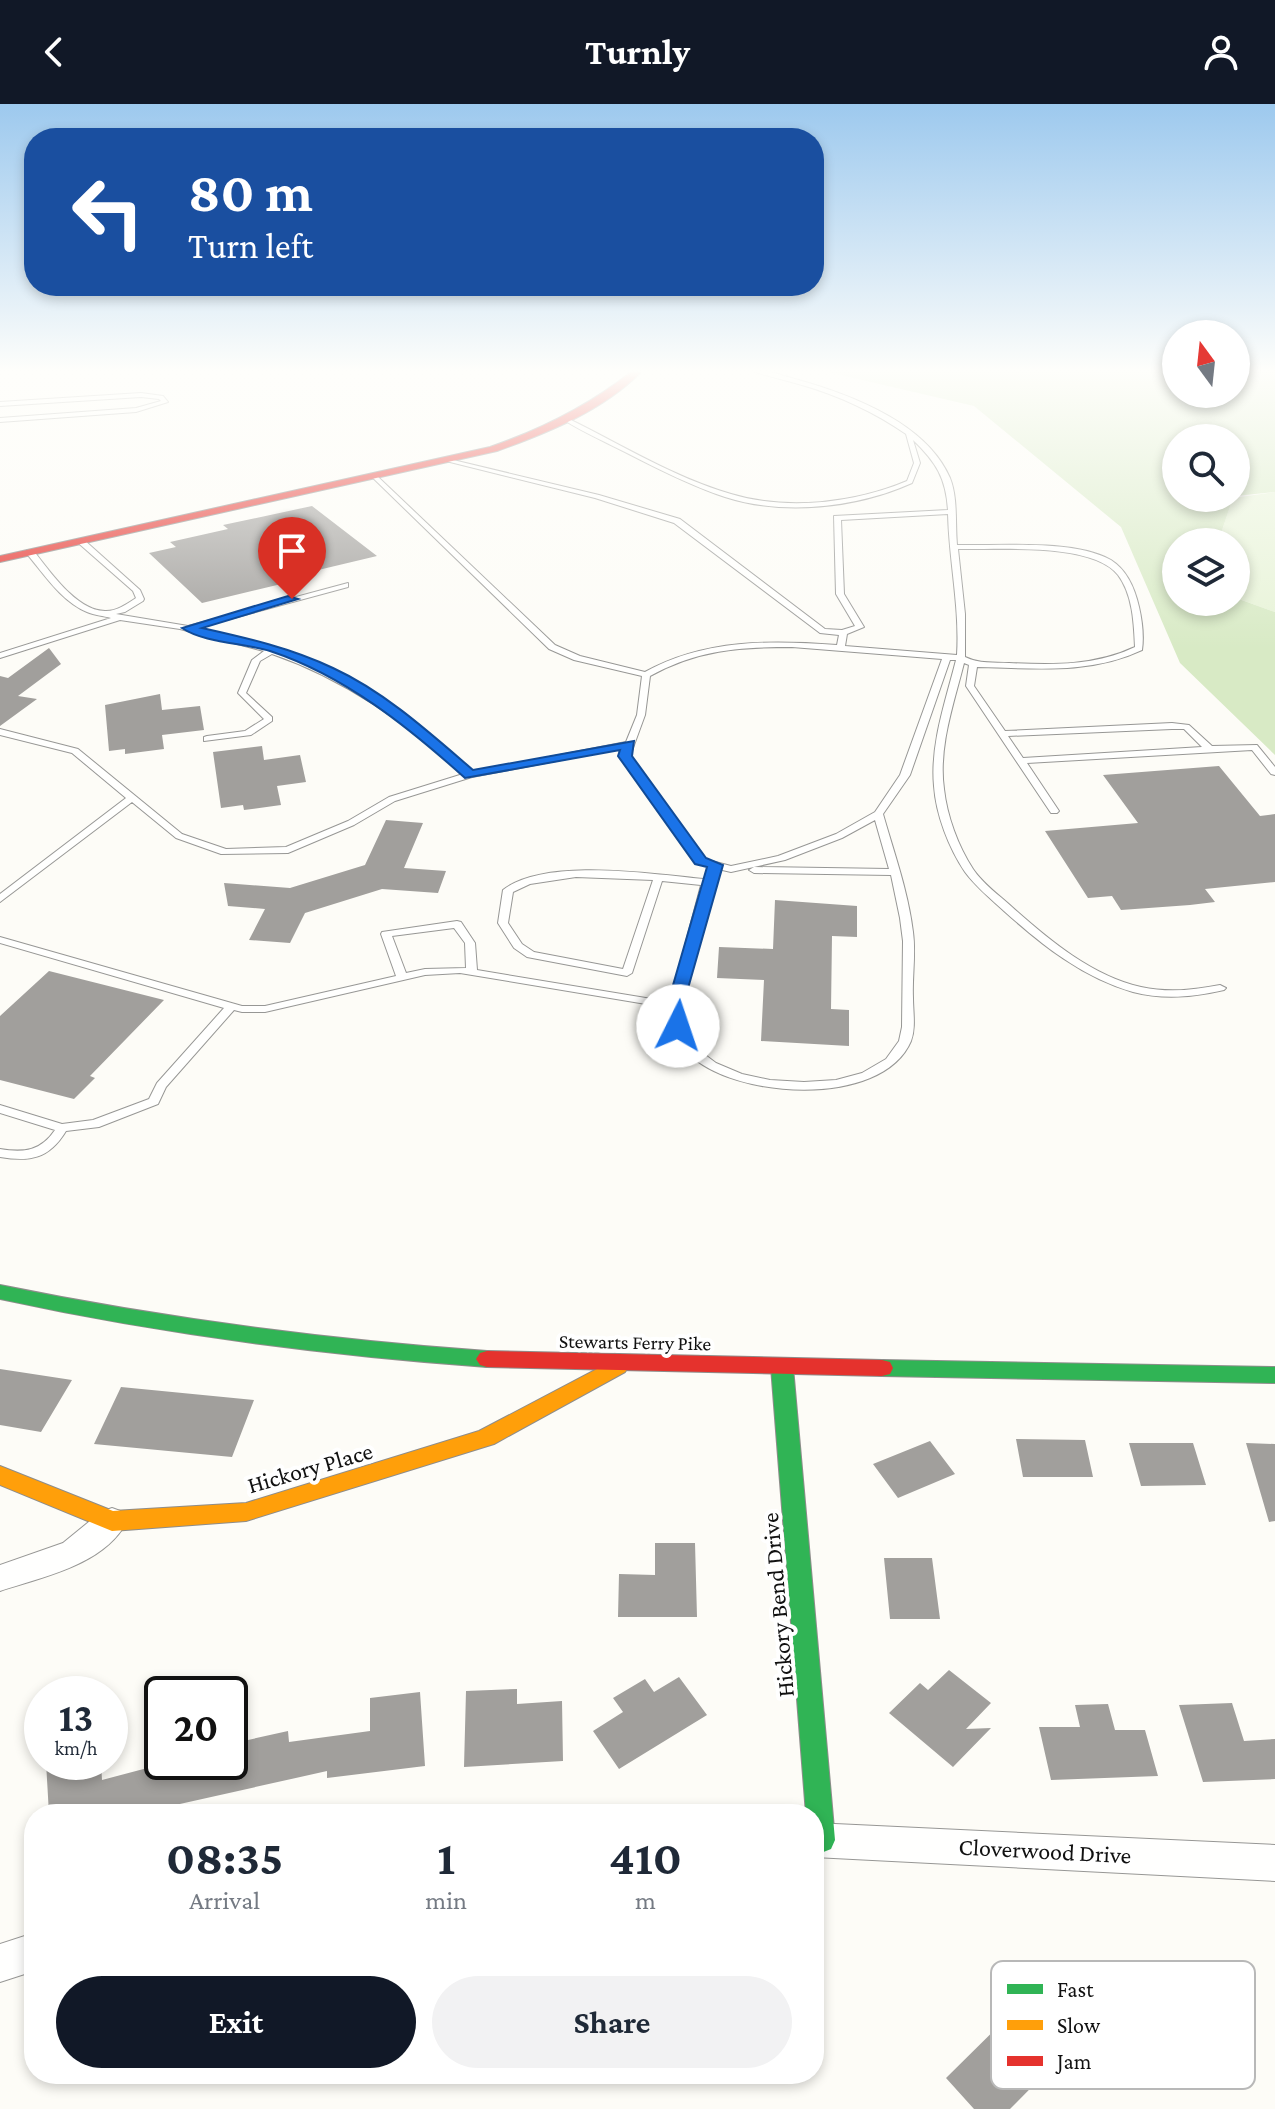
<!DOCTYPE html>
<style>
body{margin:0;font-family:"Crimson Pro",serif;background:#f2f2f3;color:#1f2937;height:100vh;display:flex;flex-direction:column;font-size:30px;white-space:nowrap}
*{box-sizing:border-box;margin:0}
p{font-size:26px;color:#747a83}
.icon{flex:none;width:44px;height:44px;fill:none;stroke:currentColor;stroke-width:2;stroke-linecap:round;stroke-linejoin:round}
.map{position:relative;flex:1;overflow:hidden}
.panel{position:absolute;left:24px;top:1700px;width:800px;height:280px;display:flex;flex-direction:column;background:#fff;border-radius:32px;box-shadow:0 4px 12px #0003}
.panel>*{flex:none}
.hud{position:absolute;left:24px;top:24px;width:800px;height:168px;border-radius:32px;box-shadow:0 4px 12px #0003;background:#1a4fa0;color:#fff;overflow:hidden}
.needle{width:52px;rotate:345deg}
.tools{position:absolute;left:1162px;top:216px;display:grid;gap:16px}
.tools a{display:grid;place-items:center;width:88px;height:88px;border-radius:50%;background:#fff;box-shadow:0 4px 12px #0003;font-size:40px}
.speed{position:absolute;left:24px;top:1572px;display:flex;gap:16px;font-size:40px;font-weight:700;text-align:center}
.speed>*{display:grid;place-content:center;width:104px;height:104px;border-radius:50%;background:#fff;box-shadow:0 4px 12px #0003;line-height:1}
.speed small{font-size:20px;font-weight:400}
.speed .limit{border:4px solid #111;border-radius:12px;background:#fff;color:#111}
.pin{position:absolute;display:grid;place-items:center;width:68px;height:68px;color:#fff;margin:-82px -34px;border-radius:50% 50% 50% 0;rotate:-45deg;box-shadow:0 0 8px #0007}
.pin .icon{rotate:45deg}
.me{position:absolute;width:88px;margin:-44px;rotate:4deg;stroke-linejoin:round;filter:drop-shadow(0 0 6px #0008)}
.turn{display:flex;align-items:center;gap:28px;height:168px;padding:0 32px;font-size:36px}
.turn .icon{width:104px;height:104px;stroke-width:2.5}
.turn b{display:block;font-size:56px;line-height:68px}
.eta{display:flex;justify-content:space-evenly;align-items:center;height:136px;text-align:center}
.eta b{font-size:48px;font-weight:700;line-height:56px}
.action{display:flex;gap:16px;margin-top:auto;padding:16px 32px}
.action a{flex:1;height:92px;border-radius:48px;background:#111827;color:#fff;font-size:32px;font-weight:700;line-height:92px;text-align:center}
.action a+a{background:#f2f2f3;color:#1f2937}
header{display:flex;justify-content:space-between;align-items:center;height:104px;padding:0 32px;background:#111827;color:#fff;font-size:36px;font-weight:700}
.map>svg:first-child{display:block}
.green{fill:#e7f3d7}
.forest{fill:#d8eac5}
.building{fill:#a19f9c}
.lines{fill:none;stroke-linecap:round;stroke-linejoin:round}
.lane-casing{stroke:#979795;stroke-width:2}
.street-casing{stroke:#979795;stroke-width:2}
.fast-casing{stroke:#8e8d8b;stroke-width:2}
.slow-casing{stroke:#8e8d8b;stroke-width:2}
.jam-casing{stroke:#8e8d8b;stroke-width:2}
.lane{fill:#fffffe;fill-rule:evenodd}
.street{fill:#fffffe;fill-rule:evenodd}
.fast{fill:#30b455;fill-rule:evenodd}
.slow{fill:#ff9f0a;fill-rule:evenodd}
.jam{fill:#e5322d;fill-rule:evenodd}
.route{fill:#1a73e8;stroke:#114b97;stroke-width:2}
.labels{text-anchor:middle;stroke-width:8;stroke-linejoin:round;paint-order:stroke}
.street-label{font-size:20px;fill:#111;stroke:#fff}
.near-street-label{font-size:24px;fill:#111;stroke:#fff}
.key{fill:#fff;stroke:#b8b8b8;stroke-width:2}
.key-label{font-size:22px;fill:#111}
</style>
<header><svg class="icon" aria-label="back" viewBox="0 0 24 24"><path d="M15 5l-7 7 7 7"/></svg>Turnly<svg class="icon" aria-label="person" viewBox="0 0 24 24"><circle cx="12" cy="8" r="4"/><path d="M4 21q1-7 8-7t8 7"/></svg></header>
<div class="map">
<svg width="1275" height="2005" viewBox="0 0 1275 2005">
<rect width="100%" height="100%" fill="#fdfcf7"/>
<path class="green" d="M1275 388V508L1236 494V438H1218L1233 394Z"/>
<path class="forest" d="M815 265H1176V290H1236V265H1275V388L1236 392V334H1176V394H1233L1218 438H1176V498H1236V494L1275 508V651L1180 559 1121 423 974 302Z"/>
<path class="building" d="M312 402 377 452 293 472 298 476 202 499 149 449 176 443 170 438 228 425 223 421Z
M49 544 61 560 18 592 37 595 0 622V572L8 574Z
M160 590 162 606 200 602 204 626 162 631 164 645 125 650V645L109 647 105 601Z
M262 642 264 656 300 651 306 678 277 682 281 701 244 706 243 701 221 704 213 648Z
M1219 662 1260 712 1275 710V778L1205 785 1215 798 1190 801 1121 806 1112 792 1088 794 1045 727 1138 719 1103 671Z
M386 716 423 719 404 764 446 767 438 789 382 785 305 809 290 839 249 836 265 805 228 802 224 779 290 784 365 761Z
M775 796 857 802V833L832 832 831 905 849 906V942L761 937 764 876 717 874 719 843 773 845Z
M49 867 164 896 90 972 95 974 74 995 0 976V912Z
M0 1265 72 1276 41 1328 0 1321Z
M121 1283 254 1296 232 1353 94 1340Z
M1016 1335 1085 1336 1093 1373H1023Z
M930 1337 955 1370 898 1394 873 1360Z
M1129 1339H1193L1206 1381 1141 1382Z
M1246 1339 1275 1340V1417L1269 1418Z
M655 1439H695L697 1513H618L619 1470 655 1471Z
M884 1454H932L940 1515H890Z
M949 1566 991 1599 966 1625 991 1624 953 1663 889 1609 920 1579 928 1586Z
M679 1573 707 1611 619 1665 593 1627 623 1608 613 1594 645 1575 654 1588Z
M517 1585V1600L562 1597 563 1657 464 1663 466 1587Z
M420 1588 425 1662 327 1674V1667L135 1710H49L46 1658H101L102 1676 170 1658H230V1640L288 1627 289 1638 370 1627V1594Z
M1232 1599 1244 1637 1275 1635V1675L1203 1678 1179 1601Z
M1108 1600 1115 1626H1145L1158 1672 1051 1676 1039 1623H1080L1075 1601Z
M1060 1886 1094 1920 1010 2005H974L946 1974 1031 1890 1043 1903Z"/>
<g class="lines">
<g class="lane-casing">
<path id="lane" d="M747 265C763 264 779 271 795 275 849 290 926 318 950 374 958 394 955 419 957 441 999 442 1074 435 1111 456 1127 466 1135 485 1139 503 1142 516 1144 533 1142 546 1089 571 1034 564 977 563L974 582 1005 627 1172 619 1189 621 1212 642 1257 641 1275 663V671L1271 670 1252 646 1027 659 1059 707 1057 709H1051L966 582 969 561 964 559C954 599 938 643 944 685 947 712 958 742 973 765 983 780 999 791 1012 803 1049 836 1092 872 1141 883 1169 889 1193 886 1220 881L1226 884 1224 886C1193 893 1164 896 1133 888 1083 874 1042 841 1004 807 991 795 976 783 965 768 949 744 936 711 934 682 930 640 946 596 956 556H950L910 671 883 710C894 749 908 787 913 828 916 850 912 872 913 894 913 908 916 924 911 937 882 1005 732 995 688 949 676 937 672 920 670 904L460 869 425 871 265 908H242L234 906 166 983 158 1000 99 1023 66 1027C49 1055 30 1058 0 1053V1045C24 1049 41 1047 55 1026L0 1009V1001L62 1020 93 1016 149 995 157 979 224 904 0 839V833L242 902H265L396 872 381 830 382 828 457 817 461 818 475 839 477 866 670 898 701 781 662 777 632 869 627 872 527 853 514 844 498 819 503 786C545 753 652 770 704 775L709 762 696 759 620 652 624 644 472 673 395 697 354 721 288 749 221 750 176 734 132 698 0 798V790L126 694 72 649 0 631V625L78 645 182 730 226 745 286 743 348 717 389 693 463 670C406 619 345 575 272 550L260 557 246 589 272 613V617L251 631 204 637V633L207 632 245 627 264 615 238 589 252 556 264 547 180 525 120 516 0 554V549L111 514C104 512 94 511 87 508 61 497 44 470 27 450V446H33C49 466 77 508 106 507 117 507 127 500 136 494L133 487 76 437 83 435 140 486 144 495 143 497 125 508 116 510 188 522 348 479V483L197 524 270 544 277 543V546C352 572 414 616 472 668L626 638 637 611 642 572 574 556 549 545 371 372 376 371 555 541 580 552 645 568C705 535 771 536 837 541L839 531 820 529 674 419 595 394 446 357 449 355 599 391 680 415 825 525 842 526 855 522 836 490 834 412 948 406C946 374 936 358 913 336L920 359 912 379C856 404 784 412 725 393 692 382 660 366 629 350 608 339 584 329 564 316L569 315C622 341 675 374 731 390 787 407 855 399 907 377L914 359 906 330C874 308 840 292 802 281 784 275 764 272 747 265ZM948 410C949 457 960 503 957 551L845 542 847 530 864 523 844 490 841 416ZM958 445C997 446 1093 438 1118 471 1133 491 1134 520 1135 543 1095 562 1053 561 1009 559 994 558 979 560 965 553V510ZM792 543 942 555 900 671 875 708 836 730 778 752 731 762 704 755 630 652 645 611 650 572C697 546 739 543 792 543ZM1172 625H1184L1202 643 1023 654 1008 632ZM875 716 889 765 754 763 749 766 754 769 891 771 900 814 903 837 902 923 899 937 886 955 862 969 836 976 804 978 770 976 742 970 716 959 696 944 688 931 681 902 712 778 718 765 731 768 785 756 842 734ZM576 773 653 776 623 865 534 848 522 840 508 819 513 788 530 780ZM454 824 465 839 466 864 425 865 406 869 392 832Z
M141 289 163 292 168 298 136 308 0 318V314L136 304 161 297 159 295 141 293 0 302V298Z"/>
</g>
<g class="street-casing">
<path id="street" d="M112 1404 123 1408 127 1417C105 1461 42 1473 0 1487V1461L63 1439 101 1408Z
M814 1719 1275 1741V1777L814 1753Z
M34 1829V1867L0 1878V1840Z"/>
</g>
<g class="fast-casing">
<path id="fast" d="M0 1181C161 1214 323 1235 487 1247L494 1249 498 1255 494 1261 487 1263C323 1251 161 1230 0 1195Z
M782 1255 789 1257 793 1263 835 1736 831 1745 821 1749 814 1746V1710H806L771 1263 775 1257Z
M882 1256 1275 1263V1279L882 1272 874 1270 871 1264 874 1258Z"/>
</g>
<g class="slow-casing">
<path id="slow" d="M618 1254 625 1256 629 1262 625 1268 494 1340 246 1417 112 1427 0 1381V1362L113 1407 246 1399 479 1327Z"/>
</g>
<g class="jam-casing">
<path id="jam" d="M631 265H639L640 269C602 307 547 329 497 347L0 458V452L490 343C542 325 588 302 631 268Z
M487 1247 882 1256 890 1258 893 1264 890 1270 882 1272 487 1263 480 1261 476 1255 480 1249Z"/>
</g>
<use href="#lane" class="lane"/>
<use href="#street" class="street"/>
<use href="#fast" class="fast"/>
<use href="#slow" class="slow"/>
<use href="#jam" class="jam"/>
</g>
<linearGradient id="sky" x2="0" y2="1"><stop stop-color="#9dc9ee"/><stop offset="0.49" stop-color="#fefefb"/><stop offset="1" stop-color="#fefefb" stop-opacity="0"/></linearGradient>
<rect width="1275" height="545" fill="url(#sky)"/>
<path class="route" d="M288 492 298 495 202 524C247 534 291 544 333 564 385 588 430 629 473 666L634 637 632 652 706 754 723 761 683 902 684 926H672L667 902 707 763 695 760 618 652 620 646 465 674C407 622 345 572 270 547 244 539 204 539 182 524Z"/>
<g class="labels">
<g class="street-label">
<text transform="translate(635 1238) rotate(1)" y="7">Stewarts Ferry Pike</text>
</g>
<g class="near-street-label">
<text transform="translate(310 1364) rotate(-16)" y="8">Hickory Place</text>
<text transform="translate(778 1501) rotate(-95)" y="8">Hickory Bend Drive</text>
<text transform="translate(1045 1747) rotate(3)" y="8">Cloverwood Drive</text>
</g>
</g>
<rect x="991" y="1857" width="264" height="128" rx="12" class="key"/>
<rect x="1007" y="1880" width="36" height="10" fill="#30b455"/>
<rect x="1007" y="1916" width="36" height="10" fill="#ff9f0a"/>
<rect x="1007" y="1952" width="36" height="10" fill="#e5322d"/>
<g class="key-label">
<text x="1057" y="1893">Fast</text>
<text x="1057" y="1929">Slow</text>
<text x="1057" y="1965">Jam</text>
</g>
</svg>
<div class="tools">
<a><svg class="needle" viewBox="-14 -14 28 28"><path d="M0-13l5 13h-10z" fill="#e53935"/><path d="M0 13l5-13h-10z" fill="#747a83"/></svg></a>
<a><svg class="icon" aria-label="search" viewBox="0 0 24 24"><circle cx="10" cy="10" r="6"/><path d="M15 15l6 6"/></svg></a>
<a><svg class="icon" aria-label="layers" viewBox="0 0 24 24"><path d="M12 4l9 5-9 5-9-5zM3 14l9 5 9-5"/></svg></a>
</div>
<div class="speed"><div>13<small>km/h</small></div><div class="limit">20</div></div>
<div class="pin" style="left:292px;top:495px;background:#d93025"><svg class="icon" aria-label="arrive" viewBox="0 0 24 24"><path d="M6 21V4h12l-3 4 3 4H6"/></svg></div>
<svg class="me" style="left:678px;top:922px" viewBox="-20 -20 40 40"><circle r="19" fill="#fff"/><path d="M0-13L10 11 0 6-10 11z" fill="#1a73e8"/></svg>
<div class="hud">
<div class="turn"><svg class="icon" aria-label="left" viewBox="0 0 24 24"><path d="M17 20v-9H6M10 6l-5 5 5 5"/></svg><div><b>80 m</b>Turn left</div></div>
</div>
<section class="panel">
<div class="eta">
<div><b>08:35</b><p>Arrival</p></div>
<div><b>1</b><p>min</p></div>
<div><b>410</b><p>m</p></div>
</div>
<div class="action"><a>Exit</a><a>Share</a></div>
</section>
</div>
